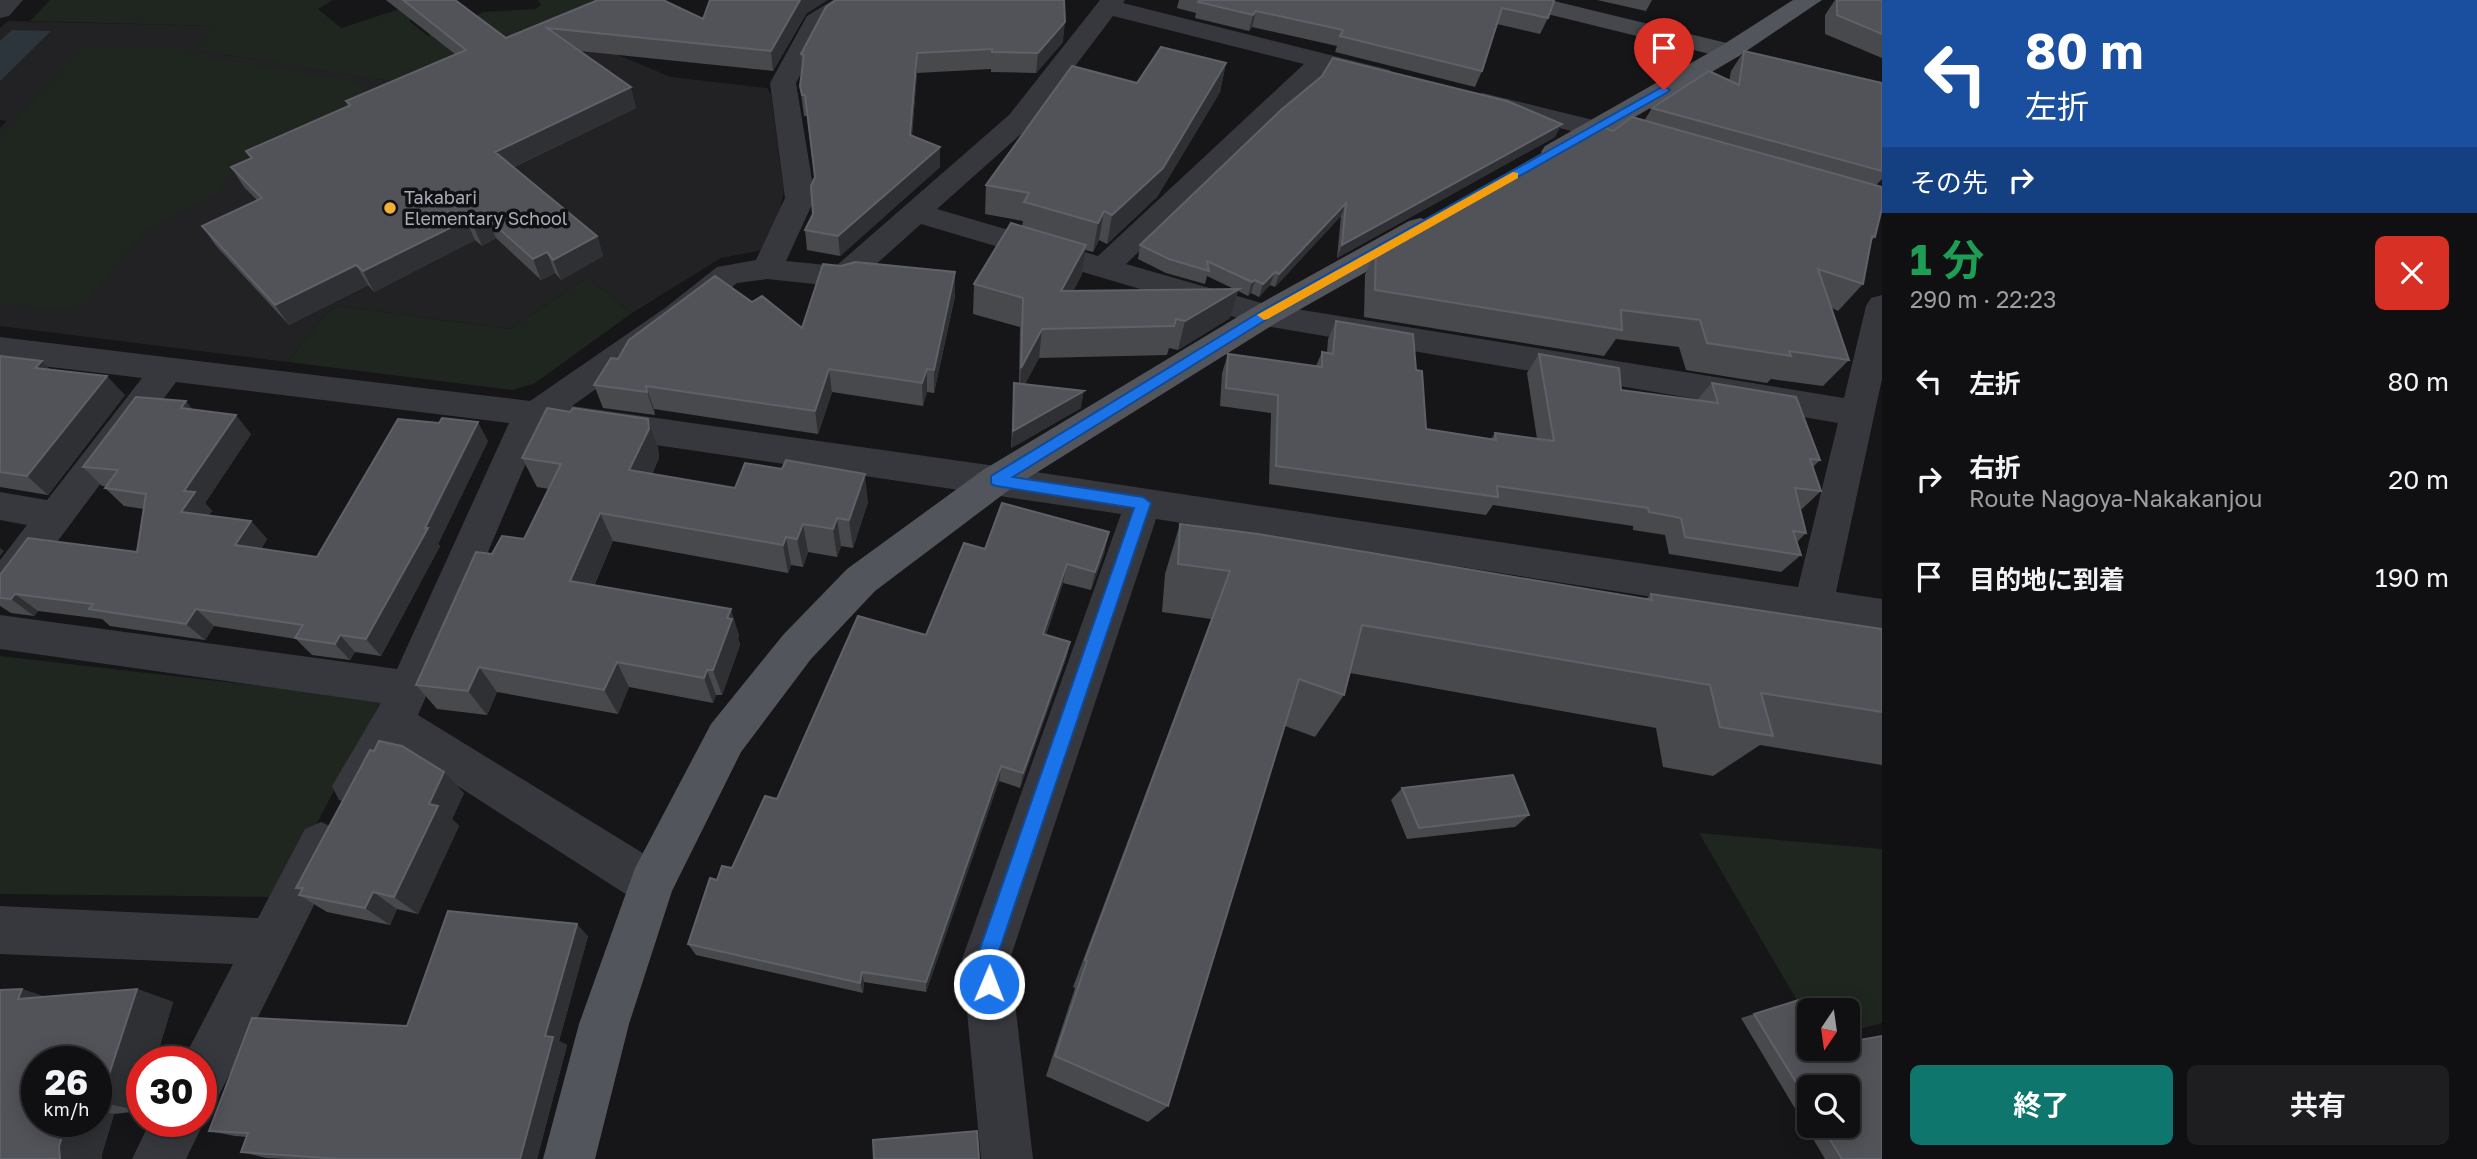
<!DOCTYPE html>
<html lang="ja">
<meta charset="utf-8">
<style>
body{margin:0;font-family:"Golos Text","Noto Sans JP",sans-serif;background:#1e1e20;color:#f1f3f6;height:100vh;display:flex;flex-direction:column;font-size:26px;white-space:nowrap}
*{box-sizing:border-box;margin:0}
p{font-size:23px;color:#9c9d9f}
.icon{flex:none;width:38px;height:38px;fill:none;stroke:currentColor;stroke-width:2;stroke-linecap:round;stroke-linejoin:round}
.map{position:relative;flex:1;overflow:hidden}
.side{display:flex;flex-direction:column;background:#101012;width:595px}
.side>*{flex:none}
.guide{background:#1a4fa0;color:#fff;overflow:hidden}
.needle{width:46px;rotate:193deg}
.buttons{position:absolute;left:1797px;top:998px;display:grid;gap:14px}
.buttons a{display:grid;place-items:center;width:63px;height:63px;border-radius:10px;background:#101012;box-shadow:0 4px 18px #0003,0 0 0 2px #303032;font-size:35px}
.speed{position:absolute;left:21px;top:1046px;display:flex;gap:14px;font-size:35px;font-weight:700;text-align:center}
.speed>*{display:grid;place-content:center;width:91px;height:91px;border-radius:50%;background:#101012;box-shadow:0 4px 18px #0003,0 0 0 2px #303032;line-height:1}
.speed small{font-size:18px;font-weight:400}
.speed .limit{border:10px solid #d22;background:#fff;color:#111}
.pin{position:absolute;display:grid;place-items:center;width:60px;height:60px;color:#fff;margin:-72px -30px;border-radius:50% 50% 50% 0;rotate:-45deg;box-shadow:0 0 7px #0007}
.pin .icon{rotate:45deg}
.me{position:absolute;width:77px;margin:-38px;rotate:1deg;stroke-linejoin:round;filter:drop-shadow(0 0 5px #0008)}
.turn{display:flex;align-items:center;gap:24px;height:147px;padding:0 28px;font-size:32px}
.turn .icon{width:91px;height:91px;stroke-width:2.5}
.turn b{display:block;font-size:49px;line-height:60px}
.then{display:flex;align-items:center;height:66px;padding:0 28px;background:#0003;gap:14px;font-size:26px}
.round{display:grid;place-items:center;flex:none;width:74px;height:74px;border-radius:10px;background:#1e1e20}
.overview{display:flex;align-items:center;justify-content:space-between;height:119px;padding:0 28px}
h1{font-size:42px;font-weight:700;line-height:52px;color:#1e9e55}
.cta{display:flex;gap:14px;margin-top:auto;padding:14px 28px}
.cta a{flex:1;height:80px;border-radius:10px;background:#0f766e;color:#fff;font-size:28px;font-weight:700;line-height:80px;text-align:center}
.cta a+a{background:#1e1e20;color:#f1f3f6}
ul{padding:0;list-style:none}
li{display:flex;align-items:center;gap:21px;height:98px;padding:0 28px}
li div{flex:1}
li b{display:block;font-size:26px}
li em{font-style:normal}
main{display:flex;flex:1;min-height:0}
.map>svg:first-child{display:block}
.built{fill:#222225}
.green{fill:#1e261f}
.water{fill:#2c353c}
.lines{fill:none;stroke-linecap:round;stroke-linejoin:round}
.street{fill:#37383d;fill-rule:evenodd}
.secondary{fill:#45474d;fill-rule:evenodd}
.primary{fill:#53555c;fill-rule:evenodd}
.wall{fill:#47494d;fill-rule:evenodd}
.shaded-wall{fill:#2f3033}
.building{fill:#525359;stroke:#5f6168;stroke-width:2}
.route{fill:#1a73e8;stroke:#114b97;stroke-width:2}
.slow{fill:#f59e0b}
.poi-dot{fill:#f2b134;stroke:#111113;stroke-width:2.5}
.labels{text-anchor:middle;stroke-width:7;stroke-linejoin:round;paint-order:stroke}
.far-poi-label{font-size:18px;fill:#a8adb8;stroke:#111113;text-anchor:start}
</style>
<main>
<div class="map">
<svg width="1882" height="1159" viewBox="0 0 1882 1159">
<rect width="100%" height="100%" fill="#161618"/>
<path class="built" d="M8 21 217 26 196 50 413 85 546 25 671 77 767 88 771 95 784 191 777 225 768 249 721 258 632 313 587 278 510 329 337 306 325 314 288 362 0 326V128L7 121 0 120V28Z"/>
<path class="green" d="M50 0H333L318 9 341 28 428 0 437 9 409 21 428 36 484 12 535 9 541 5 538 0H602L413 85 195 50 216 26 30 21Z
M84 46 188 49 185 53 364 83 368 106 237 166 217 193 145 231 79 311 0 305V137Z
M587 278 632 313 535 383 513 390 288 362 325 314 337 306 510 329Z
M0 656 383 700 277 897 0 894Z
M1699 833 1882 849V1023L1848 1032V1010H1810L1809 1021Z"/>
<path class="water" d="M12 30 51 31 0 81V41Z"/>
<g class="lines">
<path class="street" d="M0 0H23L9 16 0 18Z
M833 0H862L826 25 796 83 815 198 786 261 836 266 1009 115 1100 0H1125L1123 3 1390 70 1394 76 1390 82 1381 84 1327 70 1126 264 1265 304 1844 398 1866 306 1871 298 1882 295V379L1836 592 1882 599V633L1156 519 1010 959 1033 1159H981L962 959 1121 514 541 428 418 715 667 868 674 884 667 900 651 907 635 900 400 749 369 800 354 806 339 800 332 786 381 703 0 649V615L397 669 509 423 176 382 14 600 0 605V560L27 525 0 520V492L47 500 142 378 0 361V337L530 401 665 308 717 267 756 260 785 198 770 83 807 16ZM1113 16 1304 64 1098 256 937 209 1029 127ZM921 224 1265 326 1838 423 1798 587 996 466 572 406 687 324 737 283 767 279 843 287 854 284Z
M1483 93 1642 132 1646 138 1642 144 1632 146 1474 107 1470 101 1474 95Z
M321 822 337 829 343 844 337 859 219 1095 201 1102V1062H182L233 964 0 954V906L258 918 305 829Z
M201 1116 204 1122 186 1159H132L150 1122H201Z"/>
<path class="secondary" d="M1508 0H1550L1739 46 1743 51 1739 56 1730 59 1511 5Z"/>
<path class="primary" d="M1793 0H1822L1739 56 1565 158 1555 160 1545 158 1541 152 1545 146 1721 46Z
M1420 218 1431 221 1435 228 1431 235 1276 323 1009 490 875 591 811 659 741 752 672 891 629 1024 595 1159H543L579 1024 635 868 711 724 783 635 847 569 983 470 1254 307 1409 221Z"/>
</g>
<path class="wall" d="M386 0H455L506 38 598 0 703 19 806 14 773 71 580 51 636 108 514 167 597 236 603 256 561 280 555 273 541 280 496 238 482 246 475 240 374 292 368 285 289 325 216 246 202 226 257 200 244 187 231 167 251 159 246 151 348 107 346 101 455 54Z
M1179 0H1552L1548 18 1540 34 1497 24 1482 71 1475 87 1335 52 1337 46 1252 27 1249 31 1195 18 1196 13 1177 8Z
M1597 0H1652L1646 11Z
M1835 0H1882V58L1825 34V15Z
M1063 42 1036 73 991 72V69L917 73 912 136 940 147V167L840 256 807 250 805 230 813 214 815 178 807 116H804L800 86 802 67 801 54Z
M1744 51 1882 83V179L1876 185 1875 237 1871 241 1863 284 1838 311 1832 308 1849 360 1823 386 1771 379 1767 383 1686 370 1679 347 1616 339 1604 356 1364 317 1365 275 1376 248 1613 131 1644 121 1652 108 1729 81 1731 71Z
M1226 63 1220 92 1157 197 1107 244 1099 240 1093 252 1085 250 1082 274 1073 291 1234 289 1207 276 1205 284 1166 273 1138 259 1140 245 1555 137 1337 258 1341 216 1275 287 1270 285 1259 297 1251 293 1248 296 1238 291 1230 318 1178 350 1169 348 1167 355 1039 358 1025 384 1081 408 1011 448 1014 383H1019L1020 327 973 314 974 284 1022 226 1023 221 985 214 986 185 1137 83Z
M955 296 934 393 927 392 923 406 832 392 818 434 654 409 655 415 603 408 594 385 618 359 752 302 802 328Z
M1336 321 1416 370 1426 429 1491 439 1495 433 1537 439 1527 373 1539 354 1621 390 1697 400 1712 383 1820 460 1813 467 1821 491 1802 509 1800 508 1806 533 1797 542 1801 555 1781 572 1669 554 1665 535 1633 530V526L1493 505 1486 515 1269 484 1271 413 1220 406 1222 373 1228 354 1316 366 1322 352 1327 353 1328 339Z
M0 356 50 369 125 395 48 495 0 487Z
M193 410 251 434 205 503 212 511 208 516 251 521 267 539 261 549 317 557 488 441 438 544 440 546 381 656 355 652 350 660 312 655 296 639 214 626 205 640 110 626 102 619 38 611 34 616 11 613 0 606V575L137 552 144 509 124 506 105 488 106 486H102L83 467Z
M570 412 648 419 658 448 659 458 652 474 735 488 868 502 853 548 841 546 837 557 808 552 803 567 791 565 788 573 613 541 594 586 739 635 738 638 740 645 722 695H716L713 703 629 687 618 714 497 692 487 715 437 709 416 685 492 554 524 539 549 489 537 487 522 458Z
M1180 524 1646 599 1651 594 1882 629V765L1760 745 1713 776 1663 767 1656 728 1350 673 1344 695 1315 737 1285 726 1168 1106 1148 1122 1046 1076 1075 988 1073 987 1211 619 1162 612 1165 574Z
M985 549 1105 551 1091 590 1063 583 1046 635 1070 642 1066 659 1020 788 999 781 926 992 864 982 863 993 696 955 688 944 717 880 732 868 777 799 926 635Z
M1402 788 1529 815 1515 827 1407 839 1391 800Z
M464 793 452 819 459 826 418 914 397 909 390 925 327 912 299 895 301 891 296 888Z
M588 936 559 1041 567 1045 537 1159H288L266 1158 241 1152 247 1137 235 1136 209 1131Z
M22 989 45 997 137 989 173 1002 155 1062H142V1105L140 1111 114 1114 102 1154V1159H0ZM96 1062V1122H37Z
M1754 1014 1882 1159H1825L1741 1018ZM1810 1087 1848 1125H1810Z"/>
<path class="shaded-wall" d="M800 0H828L806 14 773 71 771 51Z
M1256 11 1252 27 1249 31 1253 15Z
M1065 22 1063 42 1036 73 1038 53Z
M917 53V73L910 155V135Z
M1226 63 1220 92 1157 197 1107 244 1112 215Z
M631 87 636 108 503 172 495 152Z
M1562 124 1555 137 1337 258 1342 245Z
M940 147V167L840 256 838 236Z
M1346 203 1341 216 1275 287 1279 274Z
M1104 211 1099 240 1093 252 1098 223Z
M487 218 496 238 482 246 473 225Z
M466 220 475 240 374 292 363 271Z
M597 236 603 256 561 280 553 260Z
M1086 245 1082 274 1058 321 1061 291Z
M547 252 555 273 541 280 533 259Z
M356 265 368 285 289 325 275 305Z
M955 272V296L934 393V370Z
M1275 272 1270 285 1259 297 1263 284Z
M1255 280 1251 293 1248 296 1252 282Z
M1239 289 1230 318 1178 350 1185 321Z
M1042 329 1039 358 1019 396 1021 368Z
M42 361 61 381 35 368Z
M829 369 832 392 818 434 815 411Z
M927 369V392L923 406 922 383Z
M107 376 125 395 48 495 27 476Z
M646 386 654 409 655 415 647 392Z
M1084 391 1081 408 1011 448 1013 431Z
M186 401 202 421 181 408Z
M236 415 251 434 205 503 212 511 198 531 181 512 184 491Z
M648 419 658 448 659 458 640 499 629 470Z
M478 422 488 441 438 544 440 546 381 656 366 639 425 528Z
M865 474 868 502 853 548 849 520Z
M600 513 613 541 584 608 570 581Z
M837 518 841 546 837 557 833 529Z
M251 521 267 539 252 563 235 545Z
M803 524 808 552 803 567 797 539Z
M1109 532 1105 551 1091 590 1095 572Z
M786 537 791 565 788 573 783 545Z
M0 548 4 551 0 556Z
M1067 564 1063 583 1040 652 1043 634Z
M15 594 38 611 34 616 11 599Z
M196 609 214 626 205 640 186 624Z
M731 609 739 635 738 638 740 645 722 695 713 670 727 618Z
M340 635 355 652 350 660 335 644Z
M1070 642 1066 659 1020 788 1023 773Z
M617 662 629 687 618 714 604 690Z
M479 667 497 692 487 715 468 691Z
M707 670 716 695 713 703 704 678Z
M1001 766 999 781 926 992V982Z
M444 772 464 793 452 819 459 826 418 914 394 897 429 804Z
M373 892 397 909 390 925 365 908Z
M577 924 588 936 559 1041 567 1045 537 1159H520L545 1036Z
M862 972 864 982 863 993 860 983Z
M22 989 64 1003 18 999Z
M137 989 173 1002 155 1062H142V1105L140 1111 100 1102Z
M96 1110 114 1114 102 1154V1159H60L59 1146 67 1122H96Z"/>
<path class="building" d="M403 0H455L506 38 598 0H663L703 19 710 0H800L771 51 547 28 631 87 495 152 597 236 553 260 547 252 533 259 487 218 473 225 466 220 363 271 356 265 275 305 202 226 262 198 231 167 252 158 246 151 351 105 346 101 466 50Z
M836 0H1064L1065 22 1038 53 992 52V49L917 53 910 135 940 147 838 236 805 230 813 214 811 186 815 177 805 95H802L800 86 804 55 801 54 826 7Z
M1200 0H1552L1554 1 1548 18 1502 8 1482 71 1340 36 1343 30 1256 11 1253 15 1198 2Z
M1837 0H1882V34L1837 15Z
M1161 47 1226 63 1163 168 1112 215 1104 211 1098 223 1024 202 1029 193 986 185 1072 66 1137 83Z
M1744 51 1882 83V171L1652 108 1709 71 1739 85Z
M1333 58 1507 101 1562 124 1342 245 1346 203 1279 274 1275 272 1263 284 1255 280 1252 282 1207 261 1209 271 1169 259 1140 245 1281 110 1322 76Z
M1632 117 1882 187V208L1875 237 1872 236 1863 284 1818 269 1849 360 1789 351 1791 356 1707 343 1700 320 1621 310 1622 330 1375 290 1376 248 1595 124 1613 131Z
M1011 223 1086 245 1061 291 1239 289 1185 321 1176 319 1174 326 1042 329 1021 368 1023 298 974 284Z
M855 262 955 272 934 370 927 369 922 383 829 369 815 411 646 386 647 392 594 385 611 358 618 359 629 340 715 276 752 302 762 296 802 328 823 264 841 266Z
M1336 321 1413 334 1416 370 1422 371 1426 429 1496 440 1495 433 1554 441 1539 354 1619 368 1621 390 1718 403 1712 383 1796 397 1820 460 1810 459 1821 491 1795 488 1806 533 1793 531 1801 555 1685 537 1681 518 1649 512 1648 508 1497 486 1498 497 1276 466 1278 395 1226 388 1228 354 1322 367V352L1333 354Z
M0 356 42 361 35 368 107 376 27 476 0 472Z
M1014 383 1084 391 1013 431Z
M136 397 186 401 181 408 236 415 184 491 195 492 181 512 251 521 235 545 317 557 398 419 439 423 442 418 478 422 425 528H428L366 639 340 635 335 644 295 638 303 625 196 609 186 624 89 609 93 604 15 594 11 599 0 598V575L28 538 137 552 146 494 105 488 118 470 83 467Z
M547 408 570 412 573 408 648 419 649 429 629 470 735 488 745 463 782 469 786 460 865 474 849 520 837 518 833 529 803 524 797 539 786 537 783 545 600 513 570 581 731 609 727 618 732 619 713 670H707L704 678 617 662 604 690 479 667 468 691 416 685 476 552 492 554 502 536 524 539 561 464 522 458Z
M1002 503 1109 532 1095 572 1067 564 1043 634 1070 642 1023 773 1001 766 926 982 862 972 860 983 688 944 710 878 717 880 722 866 732 868 765 796 777 799 858 616 926 635 964 543 985 549Z
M1180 524 1258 534 1652 600 1651 594 1882 629V712L1761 693 1773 736 1720 727 1710 685 1362 625 1344 695 1299 679 1168 1106 1055 1056 1087 961 1085 960 1230 571 1178 564Z
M379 741 402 746 444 772 429 804 438 806 394 897 373 892 365 908 299 895 303 888H296L370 750 374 751Z
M1513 775 1529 815 1419 828 1402 788Z
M448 911 577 924 545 1036 553 1037 520 1159H340L241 1152 248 1133 209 1131 252 1018 407 1026Z
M22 989 18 999 137 989 100 1102H96V1062H37V1122H67L59 1146 60 1159H0V990Z
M1802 999 1810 1011V1048H1848V1042L1882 1036V1159H1842L1821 1125H1848V1087H1810V1105L1754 1014Z
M977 1131 979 1159H874L873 1140Z"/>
<path class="route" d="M1664 86 1670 90 1668 92 1269 318 1013 477 1143 497 1151 503 996 960 999 984 996 991 989 994 981 991 976 960 1134 508 996 486 991 484V476L1260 312Z"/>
<path class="slow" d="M1513 172 1518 173V178L1268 319 1264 320 1257 315Z"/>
<circle class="poi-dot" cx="390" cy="208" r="7"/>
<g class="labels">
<g class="far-poi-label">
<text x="404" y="204">Takabari<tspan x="404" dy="21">Elementary School</tspan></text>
</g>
</g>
</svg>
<div class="buttons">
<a><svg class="needle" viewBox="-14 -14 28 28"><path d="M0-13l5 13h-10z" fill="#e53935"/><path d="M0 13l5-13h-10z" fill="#9c9d9f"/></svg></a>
<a><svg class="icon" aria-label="search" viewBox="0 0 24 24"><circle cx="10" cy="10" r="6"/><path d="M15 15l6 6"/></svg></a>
</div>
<div class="speed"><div>26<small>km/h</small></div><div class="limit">30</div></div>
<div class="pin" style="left:1664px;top:90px;background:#d93025"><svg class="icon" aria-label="arrive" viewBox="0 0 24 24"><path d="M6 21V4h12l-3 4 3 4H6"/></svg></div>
<svg class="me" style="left:989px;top:984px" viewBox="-20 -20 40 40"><circle r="17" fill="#1a73e8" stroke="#fff" stroke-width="3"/><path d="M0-11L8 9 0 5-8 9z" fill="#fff"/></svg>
</div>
<section class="side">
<div class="guide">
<div class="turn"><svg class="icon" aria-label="left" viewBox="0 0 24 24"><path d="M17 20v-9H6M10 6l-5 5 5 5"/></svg><div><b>80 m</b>左折</div></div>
<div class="then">その先<svg class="icon" aria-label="right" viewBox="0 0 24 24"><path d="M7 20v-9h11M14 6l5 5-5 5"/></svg></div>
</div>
<div class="overview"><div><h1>1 分</h1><p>290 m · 22:23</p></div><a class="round" style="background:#d93025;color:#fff"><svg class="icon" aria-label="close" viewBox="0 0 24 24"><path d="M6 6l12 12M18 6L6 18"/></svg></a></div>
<ul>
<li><svg class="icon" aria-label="left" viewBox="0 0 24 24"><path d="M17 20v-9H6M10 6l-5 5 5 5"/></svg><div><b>左折</b></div><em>80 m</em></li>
<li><svg class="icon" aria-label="right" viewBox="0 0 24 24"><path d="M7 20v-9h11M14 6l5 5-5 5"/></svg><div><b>右折</b><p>Route Nagoya-Nakakanjou</p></div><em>20 m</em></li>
<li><svg class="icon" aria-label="arrive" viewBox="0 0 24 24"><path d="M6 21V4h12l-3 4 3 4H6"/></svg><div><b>目的地に到着</b></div><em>190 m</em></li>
</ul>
<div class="cta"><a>終了</a><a>共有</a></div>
</section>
</main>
